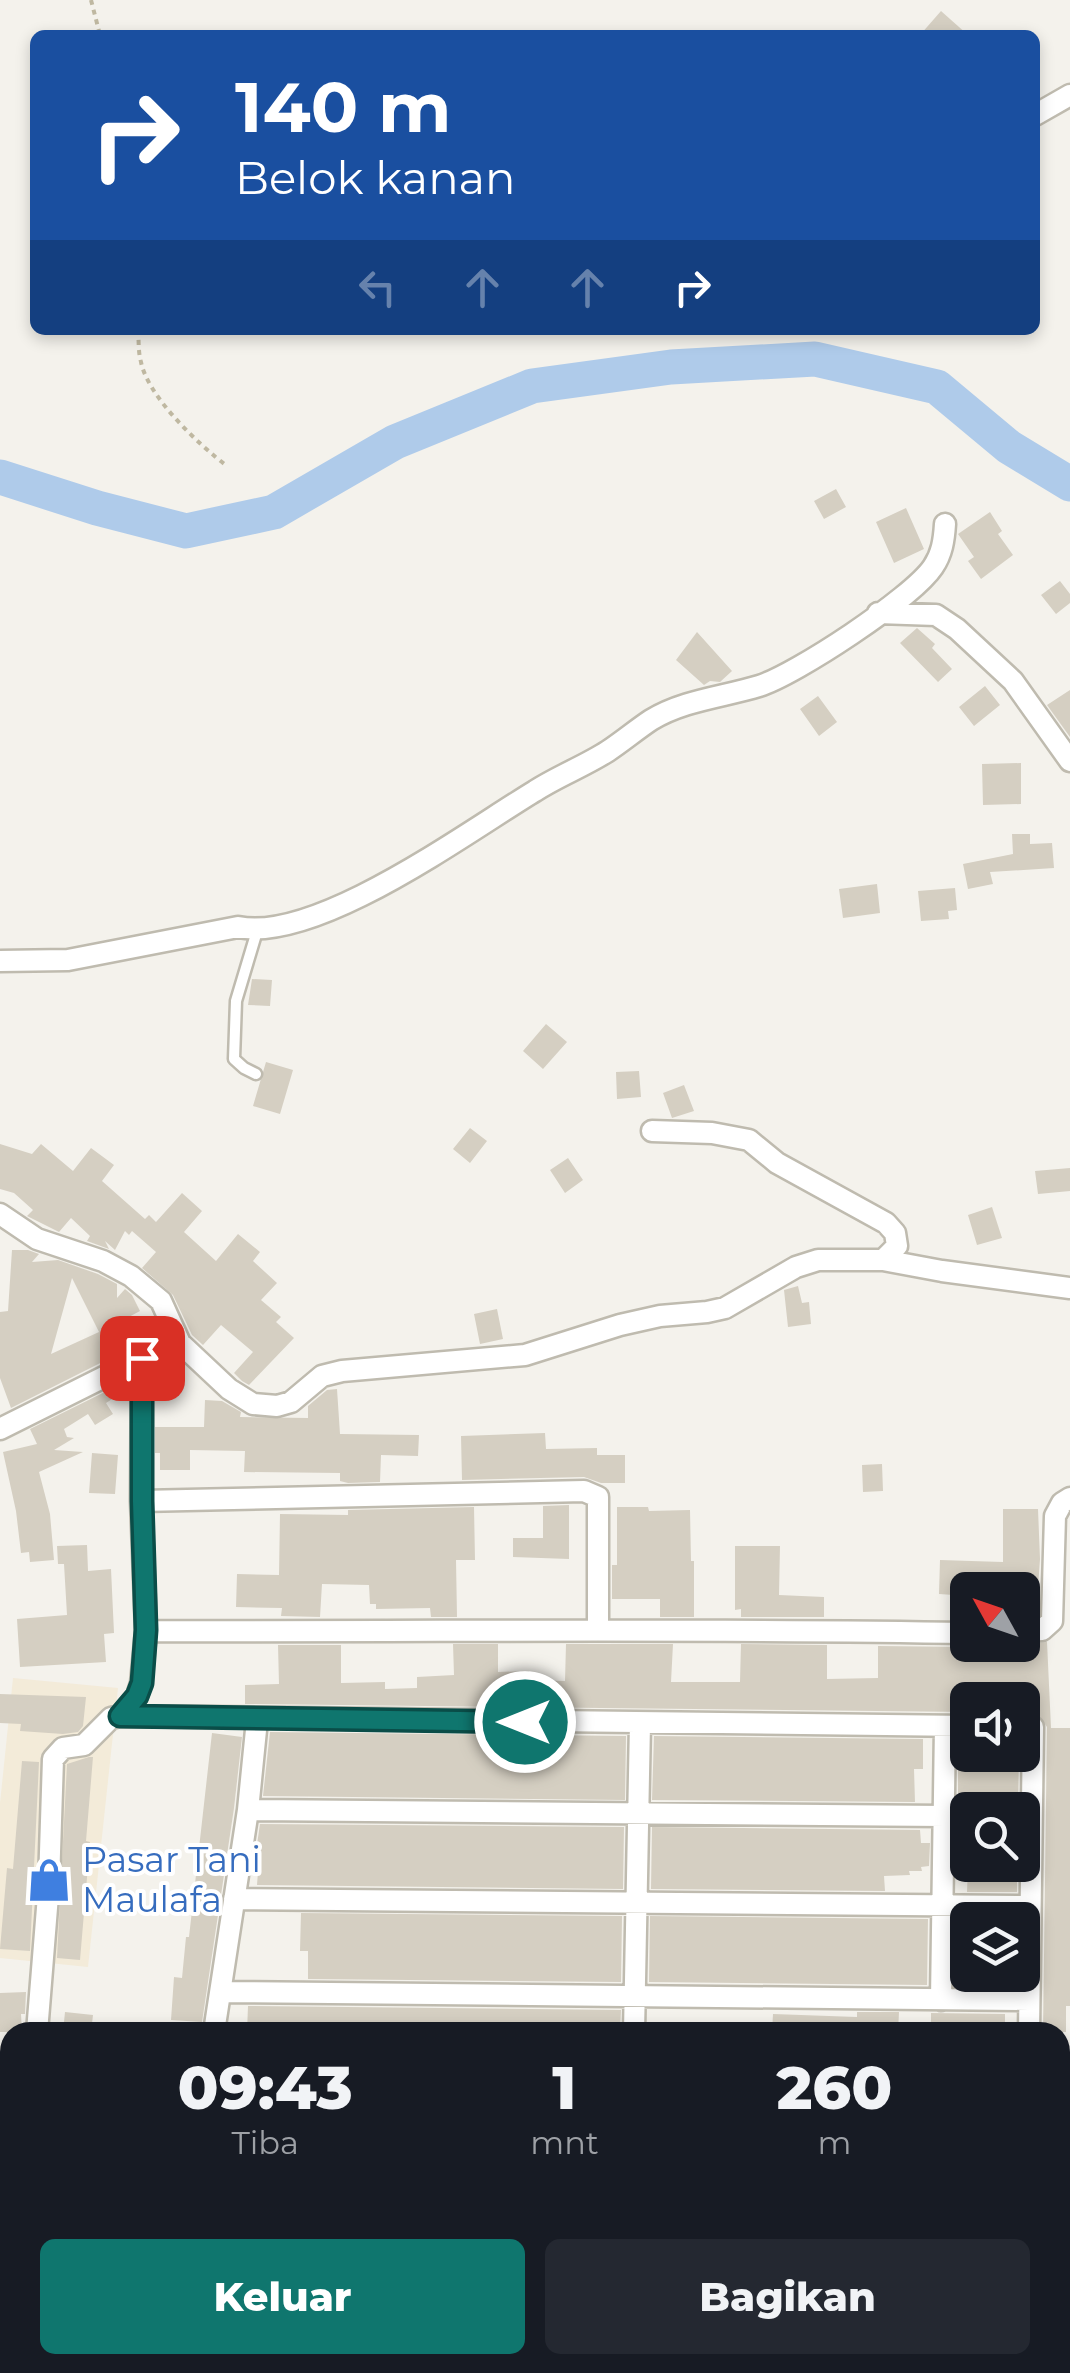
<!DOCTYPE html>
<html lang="id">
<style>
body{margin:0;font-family:Montserrat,sans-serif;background:#242831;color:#f1f3f6;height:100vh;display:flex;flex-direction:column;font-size:38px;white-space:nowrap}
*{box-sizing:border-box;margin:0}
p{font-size:32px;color:#9ea1a6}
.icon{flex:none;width:55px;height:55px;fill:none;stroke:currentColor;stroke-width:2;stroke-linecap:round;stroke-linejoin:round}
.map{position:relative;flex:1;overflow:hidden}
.side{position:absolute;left:0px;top:2022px;width:1070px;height:352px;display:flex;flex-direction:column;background:#171b24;border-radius:30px 30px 0 0;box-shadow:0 5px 15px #0003}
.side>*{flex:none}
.guide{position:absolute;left:30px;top:30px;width:1010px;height:305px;border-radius:15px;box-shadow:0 5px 15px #0003;background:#1a4fa0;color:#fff;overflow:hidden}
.needle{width:65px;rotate:310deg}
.controls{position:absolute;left:950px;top:1572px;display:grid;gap:20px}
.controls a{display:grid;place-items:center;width:90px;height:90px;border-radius:15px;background:#171b24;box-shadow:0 5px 15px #0003;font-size:50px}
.pin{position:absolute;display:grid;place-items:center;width:85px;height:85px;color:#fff;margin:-42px;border-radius:20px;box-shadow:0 5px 15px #0006}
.me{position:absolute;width:110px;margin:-55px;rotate:270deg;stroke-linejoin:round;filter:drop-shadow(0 0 8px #0008)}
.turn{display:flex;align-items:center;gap:35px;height:210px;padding:0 40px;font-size:45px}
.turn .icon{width:130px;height:130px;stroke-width:2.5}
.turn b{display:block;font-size:70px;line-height:85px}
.lanes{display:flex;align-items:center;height:95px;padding:0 40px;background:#0003;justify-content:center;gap:50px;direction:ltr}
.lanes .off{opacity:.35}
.eta{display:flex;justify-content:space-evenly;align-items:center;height:170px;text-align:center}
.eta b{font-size:60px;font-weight:800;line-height:70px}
.button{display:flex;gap:20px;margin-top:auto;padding:20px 40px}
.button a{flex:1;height:115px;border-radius:15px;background:#0f766e;color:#fff;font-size:40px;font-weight:800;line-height:115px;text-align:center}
.button a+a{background:#242831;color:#f1f3f6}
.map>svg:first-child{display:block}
.commercial{fill:#f3ebd9}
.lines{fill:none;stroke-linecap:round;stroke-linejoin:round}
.river{stroke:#afcbea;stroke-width:35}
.building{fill:#d5cfc2;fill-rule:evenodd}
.lane-casing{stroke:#bfbbaf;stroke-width:15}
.street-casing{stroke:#bfbbaf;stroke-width:25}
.secondary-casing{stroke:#cfc8a0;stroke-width:35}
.path{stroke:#bfb8a1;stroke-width:4;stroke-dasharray:5 5;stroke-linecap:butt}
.lane{stroke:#fff;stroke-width:10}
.street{stroke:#fff;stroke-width:20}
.secondary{stroke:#faf4d0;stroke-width:30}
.route-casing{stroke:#0a4d48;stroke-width:25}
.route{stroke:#0f766e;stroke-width:18}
.labels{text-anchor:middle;stroke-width:8;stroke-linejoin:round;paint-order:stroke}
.shop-label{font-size:35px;fill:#366cbe;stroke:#fff;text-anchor:start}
</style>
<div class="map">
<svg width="1070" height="2373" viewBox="0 0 1070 2373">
<rect width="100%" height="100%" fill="#f4f2ec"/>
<path class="commercial" d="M13 1678 118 1688 88 1967 0 1958V1803Z"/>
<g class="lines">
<path class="river" d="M0 477 97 508 186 531 274 512 395 442 532 386 671 367 815 359 937 387 1009 447 1070 484"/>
</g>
<path class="building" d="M941 11 968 35H920Z
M836 489 846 507 824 519 814 501Z
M906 508 924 549 894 563 876 522Z
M990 512 1002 531 998 534 1013 555 981 579 968 561 974 557 958 534Z
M1060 581 1070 594V603L1056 614 1041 595Z
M917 628 935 644 932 648 952 669 938 682 900 643Z
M697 632 732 671 720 682 710 681 704 685 676 660Z
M985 686 1000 705 974 726 959 707Z
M1070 690V737L1047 705Z
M818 696 837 722 819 736 800 709Z
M1021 763V804L983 805 982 764Z
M1012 834H1030V844L1052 843 1054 868 990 872 993 884 968 889 963 864 1013 854Z
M877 884 880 913 843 918 839 889Z
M955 888 957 910 948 911 949 919 921 921 918 891Z
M252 979 272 980 270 1006 248 1005Z
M546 1024 567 1042 543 1069 523 1051Z
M266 1062 293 1070 280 1114 253 1106Z
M639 1071 641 1097 617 1099 616 1072Z
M684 1085 694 1111 672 1118 663 1093Z
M470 1128 487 1141 470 1163 453 1149Z
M0 1144 32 1154 41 1144 73 1171 91 1148 114 1165 102 1181 145 1219 149 1215 156 1222 182 1193 202 1211 184 1232 216 1261 238 1234 260 1252 253 1261 277 1283 261 1300 281 1317 276 1322 294 1338 249 1385 242 1381 234 1373 253 1352 221 1325 203 1345 192 1335 173 1295 142 1268 156 1252 132 1231 129 1235 125 1231 115 1250 105 1241 109 1249 87 1241 90 1236 71 1218 59 1232 27 1216 33 1210 14 1193 0 1189Z
M568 1158 583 1180 565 1193 550 1170Z
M1070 1168V1191L1038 1194 1035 1171Z
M992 1207 1002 1238 977 1245 968 1215Z
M12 1250H28L39 1254 32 1262 58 1260 98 1274 117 1284V1298L125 1289 132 1295 140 1311 125 1319 138 1344 11 1408 0 1378V1312L8 1311ZM72 1278 99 1332 51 1354Z
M798 1286 802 1303 809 1302 811 1324 788 1327 784 1290Z
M497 1309 503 1339 480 1344 474 1314Z
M119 1385 123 1392 106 1403 113 1414 95 1425 88 1414 64 1429 67 1437 74 1438 54 1450 83 1452 39 1472 50 1514 54 1560 30 1562 29 1552 21 1553 16 1511 3 1452 37 1444 30 1429Z
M337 1389 340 1434 419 1435 418 1456 381 1455 380 1482 348 1483 340 1481V1473L244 1472 245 1451 190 1450V1470H160V1453H155V1427H204L205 1400 222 1401 241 1412 240 1417 308 1418V1406L327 1390Z
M545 1433 546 1449 597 1448V1455H625V1483H601L584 1477 462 1480 461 1436Z
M92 1453 118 1455 115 1494 89 1493Z
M882 1464 883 1491 863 1492 862 1465Z
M569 1505V1559L513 1557V1538H543V1506Z
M474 1507 475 1560H456L457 1617H431L430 1608 376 1609V1604H370L369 1585 322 1584 320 1617 281 1616 282 1608 236 1607 237 1574 279 1575 280 1514 348 1515V1510Z
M617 1507H648L649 1511 690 1510 691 1561H694V1617H660V1599H612V1565H617Z
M1003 1509H1038L1040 1559 1036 1616 1030 1617V1611H1022V1590H968V1596L939 1594 940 1560 1003 1562Z
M87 1545 88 1571 111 1569 114 1633 104 1634 106 1662 20 1667 17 1619 67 1615 64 1564H58L57 1546Z
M735 1546H780L779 1595 824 1597V1617H741V1609L735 1610Z
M1047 1642 1051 1728H1070V2006H1066V2032H1043L1047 1727 1039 1715 1022 1713V1700H968V1712L245 1704V1685L279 1684 278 1645H341V1683L385 1682V1689L417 1688V1677L454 1675 453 1644H498V1672L529 1671 530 1680 565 1681 566 1644H673L671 1682H740L741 1644 827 1645V1679L878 1678V1646L968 1647Z
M0 1694 86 1697 83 1726 78 1732 63 1734 20 1731 21 1724 0 1723Z
M270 1732 626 1736 625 1800 263 1796Z
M212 1733 242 1737 234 1808 202 2022 171 2020 174 1977 182 1978 186 1937H189Z
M654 1736 923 1739V1769H914L915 1802 652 1800Z
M958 1755H1019L1018 1809 958 1808Z
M89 1757H93L86 1841 90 1842 80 1960 57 1958 67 1764Z
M22 1761 39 1762 30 1951 0 1949 7 1868 13 1869Z
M260 1824 624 1827 623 1889 257 1885 259 1858H255Z
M652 1827 920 1830 921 1843H930L929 1866 921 1867 922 1871H909L910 1875 884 1876 885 1891 651 1889Z
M968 1865H1017V1892H967Z
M301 1913 622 1916 621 1982 308 1979V1951H300Z
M650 1916 928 1919 927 1985 649 1982Z
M956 1919H992L968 1920V1975H1005V1986H955Z
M26 1992 25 2014H21L22 2032H0V1993Z
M248 2006 621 2010 620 2032H247Z
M65 2012 93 2015 91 2032H63Z
M857 2012H899L898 2032H772L773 2014 857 2017Z
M931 2013 1005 2014V2032H931Z"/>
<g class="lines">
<g class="lane-casing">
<path id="lane" d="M256 1074 244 1068 234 1059 236 1001 257 931"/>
</g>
<g class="street-casing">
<path id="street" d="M1035 115 1070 95
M878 613 936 615 957 629 1013 681 1070 761
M0 961 68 960 238 927C317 943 467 832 535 791 558 776 585 766 608 751 623 741 636 730 651 720 684 700 723 697 759 686 795 675 912 598 933 567 942 554 944 540 945 524
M652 1131 712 1133 749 1140 777 1163 886 1223 895 1233 897 1246 883 1260
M0 1214 37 1239 103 1261 131 1276 161 1301 180 1343 229 1389 253 1404 277 1406 291 1402 322 1376 342 1371 525 1355 620 1325 660 1316 707 1312 725 1308 796 1267 818 1260H883L942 1271 1070 1288
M0 1429 142 1358 180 1343
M141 1501 584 1491 598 1497V1630
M146 1631C420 1632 694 1628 968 1633
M1022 1631 1042 1630 1052 1621 1055 1516 1062 1503 1070 1498
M120 1716 968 1726
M1022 1727H1033L1029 2032
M248 1810 944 1816
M944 1822H968
M234 1899 1030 1906
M221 1992 1029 2000
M941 2000 945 1726
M37 2032 49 1883 53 1759 63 1748 84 1745 111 1718 120 1716 137 1696 141 1683 146 1631 141 1501 142 1358
M214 2032 248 1810 257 1720
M634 2032 640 1723
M1060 2247 1070 2242
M1060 2278 1070 2304
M1060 2349 1070 2344
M775 2365 776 2373
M174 2373V2365
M351 2373 368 2365
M544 2373 561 2365
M790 2373 807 2365
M1008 2373 1025 2365"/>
</g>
<g class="secondary-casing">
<path id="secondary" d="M0 2101 10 2102
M1060 2141 1070 2142"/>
</g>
<path class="path" d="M91 0 100 35
M138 330C139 340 138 352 141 362 148 397 199 445 227 466"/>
<use href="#lane" class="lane"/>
<use href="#street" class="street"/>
<use href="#secondary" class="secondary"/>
</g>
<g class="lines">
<g class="route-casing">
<path id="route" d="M142 1358V1501L146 1630 142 1683 137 1696 120 1716 525 1722"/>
</g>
<use href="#route" class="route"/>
</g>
<defs>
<g id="shop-bare" transform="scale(3.45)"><path d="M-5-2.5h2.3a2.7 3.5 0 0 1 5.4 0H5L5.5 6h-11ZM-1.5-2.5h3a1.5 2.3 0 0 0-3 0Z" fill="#3f7fe0" stroke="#fff" stroke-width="2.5" paint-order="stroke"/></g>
</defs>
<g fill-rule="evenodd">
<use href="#shop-bare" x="49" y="1880"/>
</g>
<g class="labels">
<g class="shop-label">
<text x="82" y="1872">Pasar Tani<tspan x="82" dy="40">Maulafa</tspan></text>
</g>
</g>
</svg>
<div class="controls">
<a><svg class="needle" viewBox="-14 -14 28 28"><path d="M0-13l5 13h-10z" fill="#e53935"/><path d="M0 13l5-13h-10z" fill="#9ea1a6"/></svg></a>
<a><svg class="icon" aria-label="sound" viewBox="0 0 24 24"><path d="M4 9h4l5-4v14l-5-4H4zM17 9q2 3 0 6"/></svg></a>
<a><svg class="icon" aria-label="search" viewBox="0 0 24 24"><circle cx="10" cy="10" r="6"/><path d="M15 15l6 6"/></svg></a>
<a><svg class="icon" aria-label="layers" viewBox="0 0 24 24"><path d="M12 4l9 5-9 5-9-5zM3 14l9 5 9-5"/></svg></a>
</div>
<div class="pin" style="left:142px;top:1358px;background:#d93025"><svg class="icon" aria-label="arrive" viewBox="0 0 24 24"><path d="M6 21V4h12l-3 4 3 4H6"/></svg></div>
<svg class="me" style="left:525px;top:1722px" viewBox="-20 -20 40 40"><circle r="17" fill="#0f766e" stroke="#fff" stroke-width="3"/><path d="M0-11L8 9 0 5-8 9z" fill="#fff"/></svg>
<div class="guide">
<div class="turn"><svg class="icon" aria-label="right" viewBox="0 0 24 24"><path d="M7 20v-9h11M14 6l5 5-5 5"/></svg><div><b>140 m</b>Belok kanan</div></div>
<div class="lanes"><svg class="icon off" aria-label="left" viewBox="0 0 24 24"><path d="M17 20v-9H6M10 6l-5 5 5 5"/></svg><svg class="icon off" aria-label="ahead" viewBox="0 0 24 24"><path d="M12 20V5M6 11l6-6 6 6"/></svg><svg class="icon off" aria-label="ahead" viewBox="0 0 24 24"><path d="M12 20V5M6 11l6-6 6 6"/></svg><svg class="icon" aria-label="right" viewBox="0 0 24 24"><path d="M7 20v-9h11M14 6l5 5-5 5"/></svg></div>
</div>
<section class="side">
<div class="eta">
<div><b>09:43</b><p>Tiba</p></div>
<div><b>1</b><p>mnt</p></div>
<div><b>260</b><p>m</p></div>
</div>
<div class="button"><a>Keluar</a><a>Bagikan</a></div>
</section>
</div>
